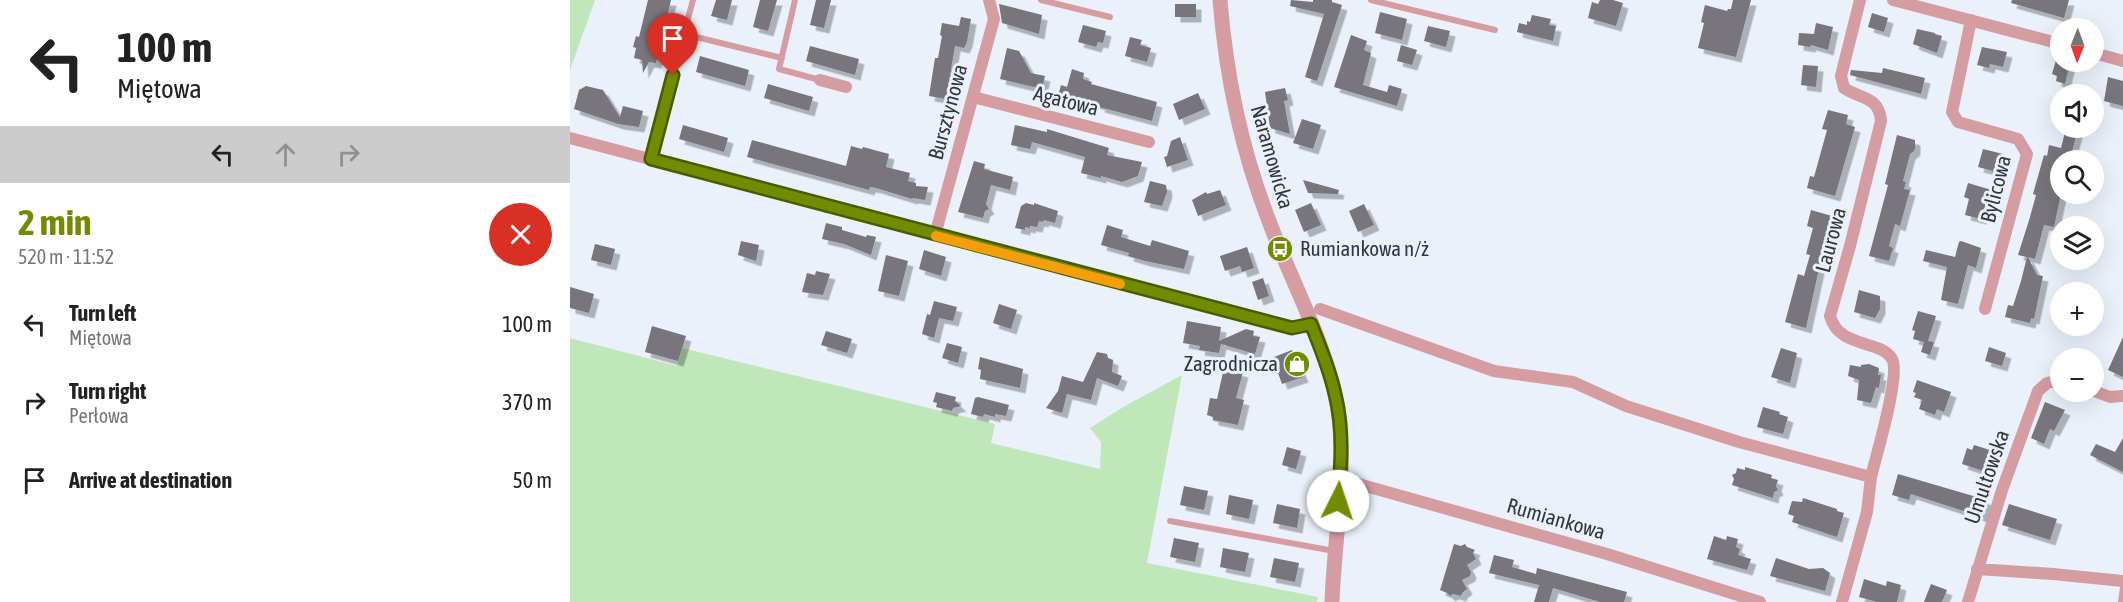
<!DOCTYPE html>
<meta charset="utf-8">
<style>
body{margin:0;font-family:"Asap Condensed",sans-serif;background:#f2f2f2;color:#222;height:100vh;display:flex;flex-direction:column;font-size:22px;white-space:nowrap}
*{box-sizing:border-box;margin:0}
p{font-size:20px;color:#767676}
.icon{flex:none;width:33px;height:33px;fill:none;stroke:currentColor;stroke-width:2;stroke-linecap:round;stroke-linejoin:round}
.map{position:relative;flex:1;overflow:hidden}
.sheet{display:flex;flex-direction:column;background:#fff;width:570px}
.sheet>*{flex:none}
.guide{background:#fff;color:#222;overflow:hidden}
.needle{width:39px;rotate:181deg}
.buttons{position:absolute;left:1480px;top:18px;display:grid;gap:12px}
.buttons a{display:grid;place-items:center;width:54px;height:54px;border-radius:50%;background:#fff;box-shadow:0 6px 24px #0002;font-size:30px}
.pin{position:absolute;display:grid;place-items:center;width:51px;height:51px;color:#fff;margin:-62px -26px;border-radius:50% 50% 50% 0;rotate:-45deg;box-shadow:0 0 6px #0007}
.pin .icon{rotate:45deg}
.me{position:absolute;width:66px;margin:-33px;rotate:4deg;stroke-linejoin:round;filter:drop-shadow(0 0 4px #0008)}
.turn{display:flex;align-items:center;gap:21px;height:126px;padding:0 18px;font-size:27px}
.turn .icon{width:78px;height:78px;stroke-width:2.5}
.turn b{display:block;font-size:42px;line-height:51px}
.lanes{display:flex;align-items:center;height:57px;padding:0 18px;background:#0003;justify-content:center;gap:30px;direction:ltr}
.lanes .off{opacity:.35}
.round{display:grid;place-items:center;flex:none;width:63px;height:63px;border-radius:32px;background:#f2f2f2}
.headline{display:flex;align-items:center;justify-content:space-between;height:102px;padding:0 18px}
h1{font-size:36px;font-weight:700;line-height:45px;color:#728c02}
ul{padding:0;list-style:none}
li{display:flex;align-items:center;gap:18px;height:78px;padding:0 18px}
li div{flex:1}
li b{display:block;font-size:22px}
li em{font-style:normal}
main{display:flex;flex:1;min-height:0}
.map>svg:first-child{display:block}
.green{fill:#bfe7b9}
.building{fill:#79747d;filter:url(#shadow)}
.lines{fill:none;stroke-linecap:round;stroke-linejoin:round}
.service{stroke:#d59ca2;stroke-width:6}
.minor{stroke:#d59ca2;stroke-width:12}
.tertiary{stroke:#d59ca2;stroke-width:15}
.route-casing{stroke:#4a5b01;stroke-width:15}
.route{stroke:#728c02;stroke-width:10}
.slow{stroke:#f59e0b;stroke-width:10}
.labels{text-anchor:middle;stroke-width:6;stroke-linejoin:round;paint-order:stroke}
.street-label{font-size:21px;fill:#34373a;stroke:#eaf1fa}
.poi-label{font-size:21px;fill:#34373a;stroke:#eaf1fa;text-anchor:start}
</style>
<main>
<section class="sheet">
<div class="guide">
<div class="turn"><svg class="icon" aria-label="left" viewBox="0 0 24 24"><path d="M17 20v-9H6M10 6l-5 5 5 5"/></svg><div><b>100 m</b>Miętowa</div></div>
<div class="lanes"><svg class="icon" aria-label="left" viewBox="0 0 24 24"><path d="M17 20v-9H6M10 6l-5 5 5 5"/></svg><svg class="icon off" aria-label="ahead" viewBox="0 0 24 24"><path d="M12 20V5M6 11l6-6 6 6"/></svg><svg class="icon off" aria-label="right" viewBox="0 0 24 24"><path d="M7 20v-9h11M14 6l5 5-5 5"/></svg></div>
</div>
<div class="headline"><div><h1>2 min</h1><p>520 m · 11:52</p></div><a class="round" style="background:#d93025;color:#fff"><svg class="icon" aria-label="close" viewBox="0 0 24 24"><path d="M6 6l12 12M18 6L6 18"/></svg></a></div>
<ul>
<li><svg class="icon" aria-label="left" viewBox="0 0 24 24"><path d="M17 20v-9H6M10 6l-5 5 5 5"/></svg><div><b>Turn left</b><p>Miętowa</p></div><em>100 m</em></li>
<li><svg class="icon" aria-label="right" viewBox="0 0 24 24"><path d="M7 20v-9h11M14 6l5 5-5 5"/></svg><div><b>Turn right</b><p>Perłowa</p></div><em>370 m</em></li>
<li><svg class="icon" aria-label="arrive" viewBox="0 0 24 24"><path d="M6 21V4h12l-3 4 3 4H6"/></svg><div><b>Arrive at destination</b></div><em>50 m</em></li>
</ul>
</section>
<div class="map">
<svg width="1553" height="602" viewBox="0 0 1553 602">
<defs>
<filter id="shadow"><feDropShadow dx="5.5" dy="5.5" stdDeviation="0" flood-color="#0004"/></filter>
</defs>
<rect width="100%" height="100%" fill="#eaf1fa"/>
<path class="green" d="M0 0H25L0 70Z
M0 338 107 366 112 348 425 424 421 443 530 469 531 442 520 428 555 406 612 375 577 563 748 597 747 602H0Z"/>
<path class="building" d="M78 0H101L86 63 79 62 73 73 72 60 64 58 66 48 63 47 66 36 69 37Z
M146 0H162L157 20 141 16Z
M190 0H207L198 31 183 27Z
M246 0H261L254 28 240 25Z
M721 0 743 2V0H762V2L772 5 747 81 735 77 754 14 720 6Z
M1030 0H1043L1053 3 1046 26 1018 18 1022 2 1028 4Z
M1163 0H1181L1166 57 1128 48 1134 23 1131 22 1135 5 1157 11 1158 9H1161Z
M1442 0H1499L1494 18 1441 3Z
M429 4 472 15 469 34 432 23Z
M605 4H626V17H605Z
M810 12 837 19 832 40 805 33Z
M1302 13 1318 18 1314 32 1298 27Z
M962 15 981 19 979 25 986 26 983 41 947 32 949 23 957 25V21L960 22Z
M391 17 401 19 397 42 394 48 385 46 376 99 359 96 365 58H368L372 36 370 35 372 23 389 26Z
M1246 23 1263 27 1258 50 1241 45 1240 47 1228 45 1229 33 1244 34Z
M513 25 536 31 533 43 528 42 526 47 508 42Z
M858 26 880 31 876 47 854 41Z
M1347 29 1365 33V34L1372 36 1367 53 1343 44Z
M781 35 797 41 794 50 801 53 793 85 817 92 819 85 832 89 827 106 764 87Z
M560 37 572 40 570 45 581 48 577 62 555 56Z
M831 45 847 50 842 65 827 61Z
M240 46 289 59 285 75 236 61Z
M1412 47 1437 52 1433 67 1420 64 1419 68 1407 65Z
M437 48 449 51 461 73 475 76 472 89 430 79Z
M130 56 179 70 175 86 126 72Z
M1486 60 1500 63 1495 84 1486 81 1487 76 1482 74Z
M1233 65 1248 66 1246 87 1231 85Z
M1313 68 1355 78 1351 94 1280 75 1281 70 1312 73Z
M502 69 514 73 513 79 522 82 521 84 587 102 582 121 529 107 530 105 505 98V101L488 96 491 85 497 87Z
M1538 77 1553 81V106L1534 101Z
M198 84 243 97 239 111 194 98Z
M16 86 33 90 50 117 53 106 73 111 69 127 48 124 4 109 9 90Z
M715 88 718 100 714 101 720 134 700 128 695 92Z
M628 93 635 109 609 120 603 104Z
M1258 110 1278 115 1276 124 1285 127 1265 196 1237 188 1240 176 1244 177 1257 130 1252 129Z
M732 119 751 125 743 149 723 143Z
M113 125 158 138 154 152 109 139Z
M445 125 477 132V129L539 148 537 155 572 162 568 176 552 182 531 176V178L511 173 515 157 462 142 460 149 441 145Z
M1496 128H1508L1500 160H1491V194L1484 227 1474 225 1465 259 1458 257 1467 275 1473 276 1464 319 1461 318 1460 323 1435 317 1438 305 1443 306 1451 281 1457 257 1448 255 1460 217 1466 195 1463 194 1474 155 1477 156 1479 145 1491 148Z
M1327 135 1345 140V148L1344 151 1340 154 1333 181 1336 182 1334 189 1340 190 1330 226 1325 224 1319 246 1323 248 1319 261 1299 256 1318 185 1315 184Z
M610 137 618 160 597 167 594 157 597 156 601 141Z
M182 140 276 166 281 146 292 149 293 147 319 154 316 167 340 173 338 181 346 183V186L358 187 355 200 343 198 342 199 306 188 300 187 299 190 177 157Z
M1413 149 1433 154 1431 173 1408 167Z
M404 161 415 164 414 169 443 177 440 190 421 185 416 204 419 209 415 211 413 218 388 212Z
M733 180 769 190 768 194 738 193Z
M580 181 596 185 597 192 592 206 574 202Z
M1398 183 1425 191 1422 205 1416 203 1411 219 1395 215 1399 199 1394 197Z
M650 190 656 205 628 216 622 200 636 192 637 194Z
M456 203 464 205V203L488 211 485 223 474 220 473 222 469 221 467 227 460 226V228L455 227V230L445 228 451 206Z
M741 203 751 225 734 232 725 210Z
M794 204 804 225 788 232 779 211Z
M1241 210 1262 216 1260 225 1264 226 1256 256 1252 255 1236 328 1215 322 1228 274 1234 276 1240 255 1236 254 1243 228 1237 226Z
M256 223 272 227V230L296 237 297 235 306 237 301 255 274 244 252 239Z
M537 225 553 230 551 237 580 246 582 240 619 251 614 269 575 261 558 256 559 253 531 245Z
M171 241 189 245 186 261 168 255Z
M1391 241 1411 248 1406 268 1398 265 1388 304 1371 300 1377 267 1353 261 1356 250 1385 257 1389 242Z
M25 244 45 249 41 265 21 260Z
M677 247 684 268 672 272 670 266 655 271 650 256Z
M354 250 376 257 371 276 349 269Z
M316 255 338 261 329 296 308 291Z
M246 271 260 274 253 295 232 292 237 273 245 275Z
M693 278 699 296 688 300 682 282Z
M0 287 24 294 19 313 0 308Z
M1289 290 1310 296V309L1305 318 1284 312Z
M364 301 387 307 383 321 369 318 364 338 352 334 357 314 360 315Z
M429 304 447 310 441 329 423 323Z
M1348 311 1366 316 1358 341 1364 342 1360 355 1351 352 1354 342 1343 339 1345 331 1342 330Z
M617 321 651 327 649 341 676 329 684 331 683 336 690 337 685 354 651 344 649 353 629 350 630 346 613 343Z
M82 326 116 336 108 361 75 352Z
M256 331 282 339 277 353 251 345Z
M1553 337V377L1538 370Z
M377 343 392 347 388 363 372 358Z
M1419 347 1436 353 1432 366 1415 361Z
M1211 348 1227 353 1220 383 1201 377Z
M722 350 733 377 712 384 707 370 704 371 699 359Z
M527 352 537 354 538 358 543 360 542 372 552 376 548 386 527 378 521 400 497 394 492 413 476 408 488 391 492 376 513 382Z
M410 357 453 369 450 388 410 379 411 370 408 369Z
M1299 364 1309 368 1308 375H1311L1309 388 1306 387 1301 403 1287 400 1289 380 1278 376 1280 365 1291 367V365Z
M654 368 673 372 666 398 674 400 668 425 643 420V417L637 415 640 398 647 399Z
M1347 380 1381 392 1374 412 1367 409 1365 415 1349 409 1352 400 1344 397 1346 393 1343 392Z
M366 392 386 397 385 401 391 406 383 408 382 411 366 407 367 403 363 402Z
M408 397 439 405 436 416 425 414V417L414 414 413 417 401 414 405 398Z
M1475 402 1495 410 1484 431 1480 429 1474 444 1461 438Z
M1193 407 1210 412 1209 414 1218 417 1213 434 1187 427Z
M1553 438V472L1520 455 1526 444 1545 452Z
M1404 445 1420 450 1413 471 1392 464 1397 448 1402 450Z
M717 447 731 451 726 469 712 465Z
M1175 467 1202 475 1201 478 1208 480 1206 486 1208 490 1204 492 1203 498 1162 485 1164 479 1162 475 1166 473 1167 468 1175 470Z
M1328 474 1417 500 1412 517 1341 494 1339 500 1322 495Z
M614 486 638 491 634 510 610 505Z
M659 495 683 500 679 519 656 514Z
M1233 498 1267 509V511L1274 513 1267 537 1222 522 1224 516 1218 514 1222 501 1232 502Z
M707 504 730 509 727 528 703 523Z
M1439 504 1487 519 1480 540 1432 525Z
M1144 536 1156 540 1157 536 1168 539 1166 547 1170 549 1168 555 1181 559 1177 570 1137 559Z
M604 538 629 543 625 562 600 557Z
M884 544 891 546 895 544 897 547 905 550 903 553 906 559 897 565 901 572 900 576 892 580 897 589 892 593 891 596 883 594 880 596 877 593 870 590Z
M653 548 679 553 675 572 650 567Z
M924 555 944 560 942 567 966 574 967 568 1057 592 1054 602H1030L983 588 979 602H964L969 585 919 573Z
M704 558 729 563 725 582 700 577Z
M1206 558 1239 569 1253 568 1260 573 1255 591 1200 576Z
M1294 579 1316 586 1317 581 1331 585 1327 602H1307L1289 597Z
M1361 584 1377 590 1372 602H1354Z"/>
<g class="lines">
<path class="service" d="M225 0 209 69 250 80
M471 0 540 17
M801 0 925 30
M114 34 212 58
M80 159 123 0
M600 521 764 551
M1551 602 1553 588"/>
<path class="minor" d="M1290 0 1271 76 1274 88C1292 100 1309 96 1311 121L1280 246 1260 316C1269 349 1311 339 1322 359 1331 374 1306 456 1301 477
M1323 0 1491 44
M1401 20 1382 112 1388 122 1448 139 1457 154 1415 309
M1524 53 1553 61
M250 80 276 87
M403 97 579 142
M0 138 721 328 741 324
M365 235 424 19 419 0
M750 309 924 371 1003 382 1056 406 1169 442 1301 477 1297 512 1272 602
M1524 391 1540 397 1553 396
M770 482 785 483 1037 554 1190 602
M1407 569 1483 574 1553 581
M1398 602 1432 490 1468 391 1477 383 1491 380"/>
<path class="tertiary" d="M650 0C656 76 671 149 699 221 720 278 751 334 765 394 780 456 764 538 762 602"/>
</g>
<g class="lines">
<g class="route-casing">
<path id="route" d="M103 75 81 159 722 328 741 324C750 347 760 370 765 394 774 429 771 465 768 501"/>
</g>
<use href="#route" class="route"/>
<path class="slow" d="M366 236 550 284"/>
</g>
<defs>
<g id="bus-disc" transform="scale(1.35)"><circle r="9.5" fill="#728c02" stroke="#eaf1fa"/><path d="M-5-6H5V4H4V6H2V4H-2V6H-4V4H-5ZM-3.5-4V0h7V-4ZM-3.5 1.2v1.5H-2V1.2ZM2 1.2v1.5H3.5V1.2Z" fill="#fff"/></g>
<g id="shop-disc" transform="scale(1.35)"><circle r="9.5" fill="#728c02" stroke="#eaf1fa"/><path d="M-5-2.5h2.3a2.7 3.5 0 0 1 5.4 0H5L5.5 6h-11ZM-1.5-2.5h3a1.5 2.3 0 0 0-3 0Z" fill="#fff"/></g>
</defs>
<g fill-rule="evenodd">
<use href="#bus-disc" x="710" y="249"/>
<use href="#shop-disc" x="727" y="364"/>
</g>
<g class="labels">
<g class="street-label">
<text transform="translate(496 101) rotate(14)" y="7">Agatowa</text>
<text transform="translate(378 112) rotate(-75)" y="7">Bursztynowa</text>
<text transform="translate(702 157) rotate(74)" y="7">Naramowicka</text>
<text transform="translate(1426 189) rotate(-76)" y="7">Bylicowa</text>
<text transform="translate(1261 240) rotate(-75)" y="7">Laurowa</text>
<text transform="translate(1417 477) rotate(-71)" y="7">Umultowska</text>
<text transform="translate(986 519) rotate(16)" y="7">Rumiankowa</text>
</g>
<g class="poi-label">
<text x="730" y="256">Rumiankowa n/ż</text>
<text x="708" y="371" text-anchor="end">Zagrodnicza</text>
</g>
</g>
</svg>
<div class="buttons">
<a><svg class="needle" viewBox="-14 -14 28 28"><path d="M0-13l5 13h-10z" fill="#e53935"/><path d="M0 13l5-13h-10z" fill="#767676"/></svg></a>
<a><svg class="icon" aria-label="sound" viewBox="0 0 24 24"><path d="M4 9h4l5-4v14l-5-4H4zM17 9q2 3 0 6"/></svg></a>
<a><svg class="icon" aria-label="search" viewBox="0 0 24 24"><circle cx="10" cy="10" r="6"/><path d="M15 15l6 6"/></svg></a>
<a><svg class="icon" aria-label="layers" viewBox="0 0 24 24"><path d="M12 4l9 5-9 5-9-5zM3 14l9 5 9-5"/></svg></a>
<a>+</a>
<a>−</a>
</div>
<div class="pin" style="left:103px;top:75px;background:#d93025"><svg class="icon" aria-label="arrive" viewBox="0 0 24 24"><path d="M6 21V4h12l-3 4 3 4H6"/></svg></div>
<svg class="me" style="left:768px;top:501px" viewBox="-20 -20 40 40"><circle r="19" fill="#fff"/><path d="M0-13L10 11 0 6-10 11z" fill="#728c02"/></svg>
</div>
</main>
